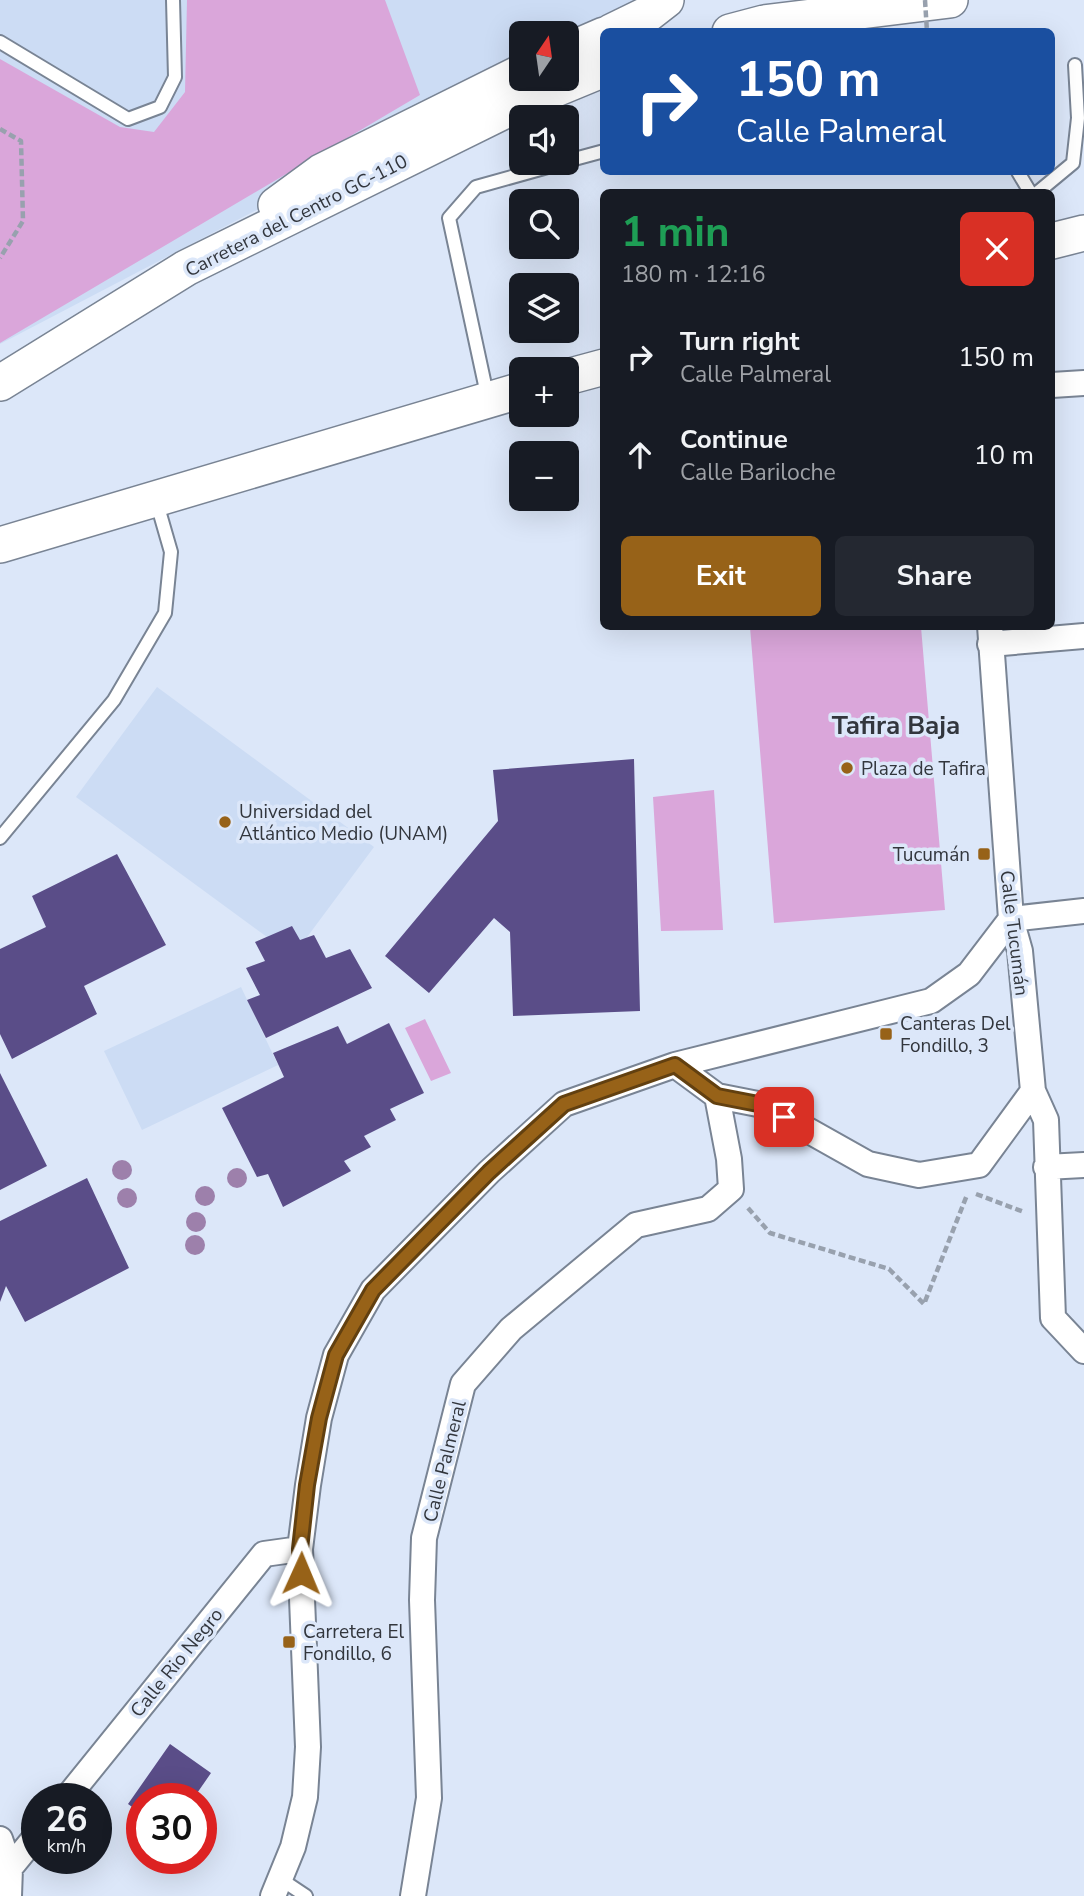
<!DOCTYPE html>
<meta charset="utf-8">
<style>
body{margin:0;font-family:"Nunito Sans",sans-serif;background:#242831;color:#f1f3f6;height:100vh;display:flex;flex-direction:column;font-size:26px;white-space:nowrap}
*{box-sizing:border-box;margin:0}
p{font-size:23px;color:#9ea1a6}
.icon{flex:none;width:38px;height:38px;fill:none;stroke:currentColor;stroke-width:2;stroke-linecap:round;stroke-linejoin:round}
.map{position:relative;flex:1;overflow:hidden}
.sheet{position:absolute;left:600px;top:189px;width:455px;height:441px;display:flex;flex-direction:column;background:#171b24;border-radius:10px;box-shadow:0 7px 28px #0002}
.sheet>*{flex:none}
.top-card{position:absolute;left:600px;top:28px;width:455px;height:147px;border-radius:10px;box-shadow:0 7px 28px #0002;background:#1a4fa0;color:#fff;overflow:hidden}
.needle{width:46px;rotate:13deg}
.tools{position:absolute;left:509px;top:21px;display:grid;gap:14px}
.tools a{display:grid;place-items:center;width:70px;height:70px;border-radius:10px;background:#171b24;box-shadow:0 7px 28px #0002;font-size:35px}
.speed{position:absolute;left:21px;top:1783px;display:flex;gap:14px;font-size:35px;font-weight:700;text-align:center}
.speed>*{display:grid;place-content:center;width:91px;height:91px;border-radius:50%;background:#171b24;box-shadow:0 7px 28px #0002;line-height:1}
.speed small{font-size:18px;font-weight:400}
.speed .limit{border:10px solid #d22;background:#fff;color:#111}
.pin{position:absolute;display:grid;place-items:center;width:60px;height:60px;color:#fff;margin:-30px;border-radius:14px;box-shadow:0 4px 10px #0006}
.me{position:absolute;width:77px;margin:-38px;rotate:1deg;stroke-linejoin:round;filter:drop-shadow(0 0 5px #0008)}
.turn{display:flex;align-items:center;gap:24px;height:147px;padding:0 21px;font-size:32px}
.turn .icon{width:91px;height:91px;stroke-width:2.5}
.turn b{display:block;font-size:49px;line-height:60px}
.round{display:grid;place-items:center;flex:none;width:74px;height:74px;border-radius:10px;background:#242831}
.headline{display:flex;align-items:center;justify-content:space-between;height:119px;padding:0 21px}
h1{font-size:42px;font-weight:700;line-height:52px;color:#1e9e55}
.button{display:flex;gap:14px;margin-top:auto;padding:14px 21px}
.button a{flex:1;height:80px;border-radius:10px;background:#976218;color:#fff;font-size:28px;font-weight:700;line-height:80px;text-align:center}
.button a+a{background:#242831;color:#f1f3f6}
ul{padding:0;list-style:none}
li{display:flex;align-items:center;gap:21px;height:98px;padding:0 21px}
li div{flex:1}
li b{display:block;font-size:26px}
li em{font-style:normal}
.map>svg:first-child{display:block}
.built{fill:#ccdcf4}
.green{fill:#daa6da}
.building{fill:#5a4d88}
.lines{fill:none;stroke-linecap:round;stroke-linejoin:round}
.service-casing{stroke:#798494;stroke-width:16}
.minor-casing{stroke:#798494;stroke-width:28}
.secondary-casing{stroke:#798494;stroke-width:38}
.path{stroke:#98a1ae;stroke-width:4.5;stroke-dasharray:7 3.5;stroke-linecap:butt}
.service{stroke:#fff;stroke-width:12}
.minor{stroke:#fff;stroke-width:24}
.secondary{stroke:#fff;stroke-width:35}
.path-bridge{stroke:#98a1ae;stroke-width:4.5;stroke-dasharray:7 3.5;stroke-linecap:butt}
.tree{fill:#9d80ab}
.route-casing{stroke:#624010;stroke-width:18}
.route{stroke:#976218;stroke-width:12}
.poi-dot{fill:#976218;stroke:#dce7f9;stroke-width:2.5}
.labels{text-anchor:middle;stroke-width:7;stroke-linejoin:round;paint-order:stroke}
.street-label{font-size:19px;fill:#32363d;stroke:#dce7f9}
.poi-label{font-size:19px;fill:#32363d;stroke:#dce7f9;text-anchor:start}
.district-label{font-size:26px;font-weight:bold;fill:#32363d;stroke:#dce7f9}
</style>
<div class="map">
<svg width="1084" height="1896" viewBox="0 0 1084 1896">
<rect width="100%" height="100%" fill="#dce7f9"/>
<path class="built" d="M0 0H660L567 33H522L521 72 0 344Z
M157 687 374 847 293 956 76 797Z
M241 987 278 1065 142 1130 104 1051Z"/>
<path class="green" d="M187 0H385L420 95 0 343V59L120 127 154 132 185 92Z
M750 627H921L945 910 774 923Z
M714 790 723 930 661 931 653 797Z
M425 1019 451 1073 431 1081 405 1028Z"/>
<path class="building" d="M634 759 640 1011 513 1016 510 932 494 918 429 993 385 956 498 821 493 770Z
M117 854 166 945 84 986 97 1014 12 1059 0 1034V949L46 927 32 896Z
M292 926 300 940 314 935 326 958 350 949 372 988 266 1038 247 1000 260 995 246 968 265 961 255 942Z
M389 1023 424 1093 390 1109 396 1120 364 1136 371 1147 344 1161 351 1171 283 1207 268 1174 257 1177 222 1108 284 1077 273 1053 338 1026 347 1044Z
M0 1073 47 1166 0 1190Z
M87 1178 129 1268 25 1322 6 1286 0 1302V1221Z
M170 1744 211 1773 193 1799H142V1814L128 1804Z"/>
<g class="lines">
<g class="service-casing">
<path id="service" d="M0 42 128 119 160 107 175 77 173 0
M567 161 604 151
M1018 172 1030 192
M1038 192 1073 163 1078 118 1075 65
M488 399 449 218 476 187 562 163
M0 838 114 700 165 613 171 552 156 500
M282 1880 306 1896"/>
</g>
<g class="minor-casing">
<path id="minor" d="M1052 385 1084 383
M990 626 1011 919 1020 951 1033 1091 1046 1120 1053 1318 1084 1351
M990 644 1084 636
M1011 919 1084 911
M717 1096 763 1105 868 1164 919 1175 979 1165 1033 1091
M1046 1167 1084 1165
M66 1799 264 1554 300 1549
M0 1839 10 1868 9 1896
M10 1868 37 1835
M273 1896 293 1847 305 1797 308 1747 300 1549 308 1485 319 1418 336 1355 373 1290 489 1172 564 1104 675 1065 931 1001 969 974 1011 919
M413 1896 429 1798 422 1600 424 1538 463 1384 511 1329 636 1225 708 1209 731 1189 729 1159 717 1096 675 1065"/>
</g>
<g class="secondary-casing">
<path id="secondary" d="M611 32 648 14 666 0
M730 32 764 23 950 0
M567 51 604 35
M276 205 321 172 522 72
M1052 241 1084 233
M567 377 604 367
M0 383 186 268 512 107 604 69
M0 545 522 390"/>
</g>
<path class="path" d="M0 129 21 141 23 221 0 258
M976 1194 1024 1212
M748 1208 770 1233 889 1269 924 1304 967 1195"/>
<use href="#service" class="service"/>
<use href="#minor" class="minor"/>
<use href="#secondary" class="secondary"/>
<path class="path-bridge" d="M925 0 927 32"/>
</g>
<g class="tree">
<circle cx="122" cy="1170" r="10"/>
<circle cx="237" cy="1178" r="10"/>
<circle cx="205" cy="1196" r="10"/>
<circle cx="127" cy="1198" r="10"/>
<circle cx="196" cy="1222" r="10"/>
<circle cx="195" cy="1245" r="10"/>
</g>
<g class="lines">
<g class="route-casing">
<path id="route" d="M301 1573 300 1549 307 1485 319 1418 336 1355 373 1290 489 1172 564 1104 675 1065 717 1096 763 1105 784 1117"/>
</g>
<use href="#route" class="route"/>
</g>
<g class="poi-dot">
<circle cx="847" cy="768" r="7"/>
<circle cx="225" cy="822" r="7"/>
<rect x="977" y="847" width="14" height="14" rx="3.5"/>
<rect x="879" y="1027" width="14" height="14" rx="3.5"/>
<rect x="282" y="1635" width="14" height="14" rx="3.5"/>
</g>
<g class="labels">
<g class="street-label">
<text transform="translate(296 215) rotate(-27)" y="7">Carretera del Centro GC-110</text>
<text transform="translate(1015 933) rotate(83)" y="7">Calle Tucumán</text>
<text transform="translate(444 1461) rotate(-76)" y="7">Calle Palmeral</text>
<text transform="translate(176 1662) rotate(-51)" y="7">Calle Rio Negro</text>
</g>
<g class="poi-label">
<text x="861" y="775">Plaza de Tafira</text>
<text x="239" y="818">Universidad del<tspan x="239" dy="22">Atlántico Medio (UNAM)</tspan></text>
<text x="970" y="861" text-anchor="end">Tucumán</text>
<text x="900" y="1030">Canteras Del<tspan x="900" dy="22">Fondillo, 3</tspan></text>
<text x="303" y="1638">Carretera El<tspan x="303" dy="22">Fondillo, 6</tspan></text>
</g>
<g class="district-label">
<text x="896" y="734">Tafira Baja</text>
</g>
</g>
</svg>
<div class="tools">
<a><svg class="needle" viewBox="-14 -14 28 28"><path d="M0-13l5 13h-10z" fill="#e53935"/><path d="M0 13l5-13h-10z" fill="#9ea1a6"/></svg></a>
<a><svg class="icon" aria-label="sound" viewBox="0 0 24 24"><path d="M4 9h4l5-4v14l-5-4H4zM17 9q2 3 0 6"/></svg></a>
<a><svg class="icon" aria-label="search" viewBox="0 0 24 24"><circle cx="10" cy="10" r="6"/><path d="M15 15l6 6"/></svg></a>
<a><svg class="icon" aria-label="layers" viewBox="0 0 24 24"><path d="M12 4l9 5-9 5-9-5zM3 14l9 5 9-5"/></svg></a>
<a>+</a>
<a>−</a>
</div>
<div class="speed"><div>26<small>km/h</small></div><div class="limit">30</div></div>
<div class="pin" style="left:784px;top:1117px;background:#d93025"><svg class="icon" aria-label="arrive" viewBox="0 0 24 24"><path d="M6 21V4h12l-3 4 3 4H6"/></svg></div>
<svg class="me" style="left:301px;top:1573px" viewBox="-20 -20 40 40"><path d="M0-17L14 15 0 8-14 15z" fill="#976218" stroke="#fff" stroke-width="4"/></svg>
<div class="top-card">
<div class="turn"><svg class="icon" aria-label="right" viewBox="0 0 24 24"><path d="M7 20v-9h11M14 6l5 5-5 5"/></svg><div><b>150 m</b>Calle Palmeral</div></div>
</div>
<section class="sheet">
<div class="headline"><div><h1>1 min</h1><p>180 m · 12:16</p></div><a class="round" style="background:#d93025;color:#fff"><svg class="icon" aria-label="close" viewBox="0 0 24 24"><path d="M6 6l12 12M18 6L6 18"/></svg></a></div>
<ul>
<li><svg class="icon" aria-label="right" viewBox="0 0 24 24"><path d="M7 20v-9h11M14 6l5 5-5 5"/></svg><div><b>Turn right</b><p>Calle Palmeral</p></div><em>150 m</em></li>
<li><svg class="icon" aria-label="ahead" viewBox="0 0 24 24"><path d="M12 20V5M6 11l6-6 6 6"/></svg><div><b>Continue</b><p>Calle Bariloche</p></div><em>10 m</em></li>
</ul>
<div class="button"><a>Exit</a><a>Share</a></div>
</section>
</div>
